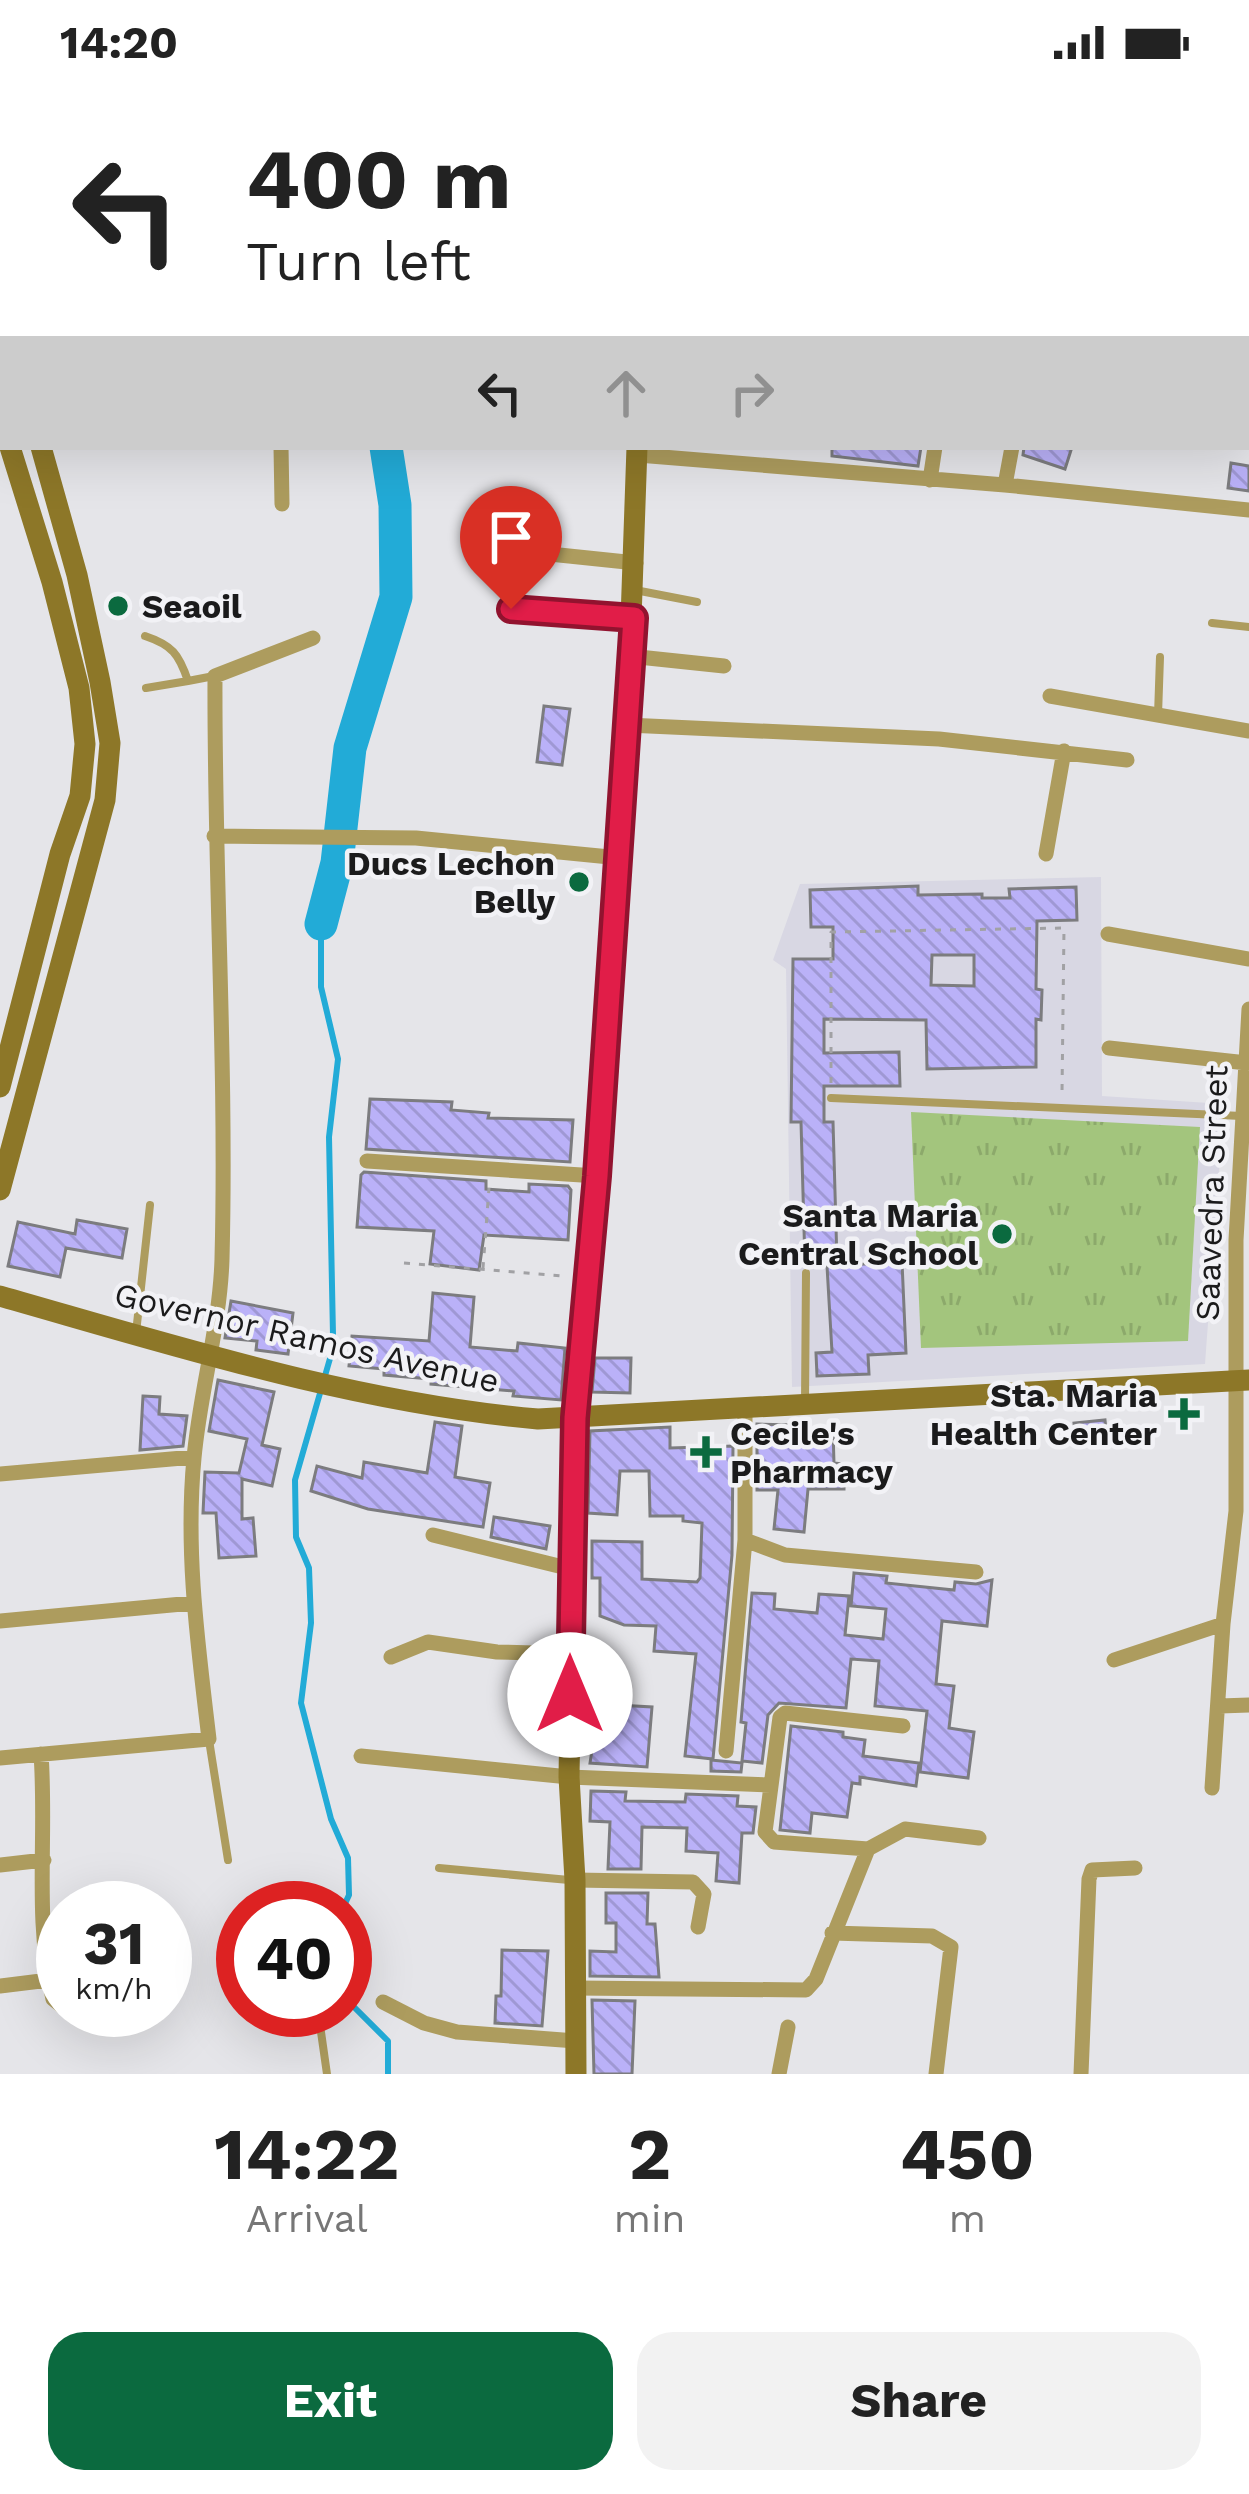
<!DOCTYPE html>
<style>
body{margin:0;font-family:"Work Sans",sans-serif;background:#f2f2f2;color:#222;height:100vh;display:flex;flex-direction:column;font-size:45px;white-space:nowrap}
*{box-sizing:border-box;margin:0}
p{font-size:39px;color:#767676}
.icon{flex:none;width:66px;height:66px;fill:none;stroke:currentColor;stroke-width:2;stroke-linecap:round;stroke-linejoin:round}
.map{position:relative;height:1990px;overflow:hidden}
.details{display:flex;flex-direction:column;background:#fff;flex:1}
.details>*{flex:none}
.guide{position:absolute;left:0px;top:0px;width:1251px;height:366px;box-shadow:0 12px 48px #0002;background:#fff;color:#222;overflow:hidden}
.speed{position:absolute;left:36px;top:1797px;display:flex;gap:24px;font-size:60px;font-weight:700;text-align:center}
.speed>*{display:grid;place-content:center;width:156px;height:156px;border-radius:50%;background:#fff;box-shadow:0 12px 48px #0002;line-height:1}
.speed small{font-size:30px;font-weight:400}
.speed .limit{border:18px solid #d22;background:#fff;color:#111}
.pin{position:absolute;display:grid;place-items:center;width:102px;height:102px;color:#fff;margin:-123px -51px;border-radius:50% 50% 50% 0;rotate:-45deg;box-shadow:0 0 12px #0007}
.pin .icon{rotate:45deg}
.me{position:absolute;width:132px;margin:-66px;rotate:0deg;stroke-linejoin:round;filter:drop-shadow(0 0 9px #0008)}
.turn{display:flex;align-items:center;gap:42px;height:252px;padding:0 48px;font-size:54px}
.turn .icon{width:156px;height:156px;stroke-width:2.5}
.turn b{display:block;font-size:84px;line-height:102px}
.lanes{display:flex;align-items:center;height:114px;padding:0 48px;background:#0003;justify-content:center;gap:60px;direction:ltr}
.lanes .off{opacity:.35}
.eta{display:flex;justify-content:space-evenly;align-items:center;height:204px;text-align:center}
.eta b{font-size:72px;font-weight:700;line-height:84px}
.action{display:flex;gap:24px;margin-top:auto;padding:24px 48px}
.action a{flex:1;height:138px;border-radius:36px;background:#0b6a3f;color:#fff;font-size:48px;font-weight:700;line-height:138px;text-align:center}
.action a+a{background:#f2f2f2;color:#222}
.status{display:flex;justify-content:space-between;align-items:center;height:84px;padding:0 60px;background:#fff;direction:ltr}
.status svg{height:33px;fill:currentColor}
.map>svg:first-child{display:block}
.built{fill:#d8d7e3}
.grass{fill:url(#grass-tufts)}
.lines{fill:none;stroke-linecap:round;stroke-linejoin:round}
.stream{stroke:#22abd7;stroke-width:6}
.river{stroke:#22abd7;stroke-width:33}
.building{fill:url(#building-back-hatch);stroke:#7c7c7f;stroke-width:3;fill-rule:evenodd}
.path{stroke:#a1a1a4;stroke-width:3;stroke-dasharray:6 9;stroke-linecap:butt}
.lane{stroke:#ad9c5e;stroke-width:8}
.street{stroke:#ad9c5e;stroke-width:15}
.secondary{stroke:#8d7728;stroke-width:21}
.route-casing{stroke:#92132f;stroke-width:30}
.route{stroke:#e11d48;stroke-width:21}
.poi-dot{fill:#0b6a3f;stroke:#f2f2f6;stroke-width:4.5}
.labels{text-anchor:middle;stroke-width:9;stroke-linejoin:round;paint-order:stroke}
.poi-label{font-size:33px;font-weight:bold;fill:#1b1b1c;stroke:#f2f2f6;text-anchor:end}
.street-label{font-size:33px;fill:#1b1b1c;stroke:#f2f2f6}
</style>
<div class="status"><b>14:20</b><svg viewBox="0 0 49 12"><path d="M0 12V9h3v3zM5 12V6h3v6zM10 12V3h3v9zM15 12V0h3v12zM26 1h20v11H26zM47 4h2v5h-2z"/></svg></div>
<div class="map">
<svg width="1249" height="1990" viewBox="0 0 1249 1990">
<defs>
<pattern id="grass-tufts" width="24" height="20" patternUnits="userSpaceOnUse" patternTransform="scale(3)"><rect width="24" height="20" fill="#a3c57d"/><path d="M3 7l-1-3M5 7V3M7 7l1-3M15 17l-1-3M17 17v-4M19 17l1-3" fill="none" stroke="#8ca96b"/></pattern>
<pattern id="building-back-hatch" width="6" height="6" patternUnits="userSpaceOnUse" patternTransform="scale(3)"><rect width="6" height="6" fill="#bab1f8"/><path d="M-1 5l2 2M0 0l6 6M5-1l2 2" fill="none" stroke="#9f98d4"/></pattern>
</defs>
<rect width="100%" height="100%" fill="#e5e5e9"/>
<path class="built" d="M1101 793 1102 1012 1224 1020 1205 1280 792 1303 786 885 773 876 800 800Z"/>
<path class="grass" d="M911 1028 1200 1043 1188 1257 921 1264Z"/>
<g class="lines">
<path class="stream" d="M321 840V903L338 975 329 1053 333 1251 331 1271 295 1396 296 1453 309 1484 311 1539 301 1619 331 1735 348 1774 349 1811 343 1824
M345 1914 388 1957V1990"/>
<path class="river" d="M380 0V3
M321 840 337 779 350 664 396 513 395 421 386 363"/>
</g>
<path class="building" d="M832 363H921L918 382 832 372Z
M1024 363H1072L1065 385 1023 371Z
M1231 379 1249 382V407L1228 404Z
M544 622 570 625 562 681 537 678Z
M918 802V811L982 810V814H1010L1009 805 1076 803 1077 836 1037 837 1036 905 1042 906 1041 936 1036 935V983L927 985 926 936 824 935V969L899 968 900 1002H824V1038H833L837 1178 805 1180 801 1038H791L793 875H833V843H811L810 806ZM932 871H974V902L931 901Z
M370 1015 452 1018 451 1026 489 1029 488 1034 573 1036 570 1078 366 1065Z
M364 1088 486 1097V1105L529 1108V1100L568 1102 571 1106 568 1156 484 1151 479 1186 430 1180 434 1147 357 1143 361 1091Z
M77 1136 127 1145 122 1174 66 1164 60 1193 8 1182 18 1138 75 1150Z
M902 1178 906 1269 868 1271 869 1290 817 1292 816 1269 832 1268 827 1182Z
M433 1209 474 1213 470 1263 517 1267 518 1259 565 1264 561 1316 513 1312 514 1307 431 1300V1295L384 1291V1285L349 1282 352 1252 429 1257Z
M231 1217 293 1229 288 1270 256 1266 257 1257 225 1254Z
M595 1274H631L630 1309 592 1308Z
M218 1296 274 1308 262 1361 280 1365 272 1402 242 1395V1435L253 1434 256 1472 219 1474 216 1429H203L205 1388 239 1389 247 1355 209 1347Z
M143 1312 160 1313 159 1330 187 1332 183 1362 140 1366Z
M1105 1336 1107 1356 1076 1358 1074 1339Z
M435 1338 462 1342 455 1393 490 1399 483 1443 368 1425 311 1407 317 1382 362 1394 364 1378 427 1389Z
M757 1340 793 1341 792 1346H833L834 1379 844 1380V1405H808L804 1448 774 1445 778 1406H757Z
M670 1343V1364L733 1362 732 1471 713 1675 685 1672 696 1570 654 1567 656 1542 624 1541 600 1532V1494H592V1457L642 1458V1495L697 1498 700 1494 702 1439 683 1437V1432H650L649 1387H620L617 1431 588 1429 590 1347Z
M494 1433 550 1442 546 1465 491 1453Z
M854 1489 887 1492 886 1499 954 1506 955 1498 976 1500 992 1496 987 1542 942 1537 936 1600 954 1602 949 1644 974 1648 968 1694 920 1688 927 1627 875 1622 879 1577 851 1575 846 1624 779 1619 768 1631 762 1679 742 1677 746 1639 741 1638 752 1509 775 1510 774 1525 817 1529 819 1510 849 1512 845 1551 883 1555 886 1525 851 1522Z
M599 1620 652 1623 647 1683 590 1679Z
M791 1642 843 1648V1653L865 1656 863 1672 919 1679 916 1702 860 1693V1700L852 1699 847 1733 812 1729 810 1749 780 1746Z
M711 1676 742 1679 741 1688 711 1687Z
M591 1707 626 1708 625 1717 685 1718 686 1710 738 1712 737 1722 756 1723 753 1749H742L739 1799 716 1797 718 1769 686 1767 687 1744 642 1743 641 1785H608L610 1738 590 1737Z
M606 1809H648L647 1840H655L659 1893 590 1892V1867L616 1868V1839H606Z
M502 1866 548 1867 542 1942 495 1939 496 1912H501Z
M592 1916 635 1917 632 1990H594Z"/>
<g class="lines">
<path class="path" d="M831 999V848L1064 844 1062 1009
M404 1179 563 1192
M483 1184 489 1104"/>
<path class="lane" d="M635 506 697 518
M1212 539 1249 543
M145 552C172 561 179 570 188 597L214 592
M146 604 188 597
M1158 631 1160 573
M831 1014 1242 1032
M136 1249 150 1121
M805 1318 806 1189
M209 1656 228 1776
M439 1784 569 1796
M233 1841 243 1838
M314 1926 321 1948 327 1990"/>
<path class="street" d="M1113 0 1114 3
M295 3V0
M281 363 282 420
M638 371 1005 401 1249 426
M930 396 935 363
M1005 401 1012 363
M521 467 636 479
M511 525 634 534
M629 572 724 582
M1050 612 1249 647
M627 641 939 655 1127 676
M214 752 416 754 620 774
M1046 770 1064 667
M1108 850 1249 875
M1109 964 1247 979
M367 1077 597 1092
M0 1390 194 1373
M433 1451 571 1485
M745 1456 785 1471 976 1488
M0 1537 193 1519
M391 1573 428 1558 497 1568 570 1570
M1114 1576 1223 1540
M1220 1622 1249 1621
M726 1667 745 1456V1324
M41 1670C47 1753 34 1834 53 1915L63 1923
M361 1672 569 1693 771 1701
M0 1674 209 1655C198 1561 185 1468 194 1374 200 1307 220 1242 222 1175 227 981 214 787 215 592L313 554
M1212 1704 1223 1540 1236 1427V1156L1249 925
M868 1765 774 1758 765 1748 780 1633 785 1629 903 1642
M0 1781 44 1776
M575 1796 693 1798 704 1810 698 1843
M832 1849 932 1852 951 1863 936 1990
M0 1902 49 1896
M575 1904 806 1906 816 1895 868 1765 905 1745 979 1754
M383 1918 424 1939 457 1948 576 1957
M779 1990 788 1943
M1081 1990 1089 1795 1092 1786 1135 1784"/>
<path class="secondary" d="M636 3V0
M0 187 3 201
M0 321 3 335
M0 1003 60 770 80 712 85 660 79 604 52 498 10 363
M0 1106 105 716 110 659 100 598 77 491 41 363
M0 1212C176 1262 355 1319 538 1335L1249 1296
M576 1990 575 1796 569 1693 575 1334 626 678 637 363"/>
</g>
<g class="lines">
<g class="route-casing">
<path id="route" d="M511 525 634 534 597 1092 575 1334 570 1611"/>
</g>
<use href="#route" class="route"/>
</g>
<g class="poi-dot">
<circle cx="118" cy="522" r="12"/>
<circle cx="579" cy="798" r="12"/>
<circle cx="1002" cy="1150" r="12"/>
<path d="M1178 1312h12v12h12v12h-12v12h-12v-12h-12v-12h12z"/>
<path d="M700 1350h12v12h12v12h-12v12h-12v-12h-12v-12h12z"/>
</g>
<g class="labels">
<g class="poi-label">
<text x="142" y="534" text-anchor="start">Seaoil</text>
<text x="555" y="791">Ducs Lechon<tspan x="555" dy="38">Belly</tspan></text>
<text x="978" y="1143">Santa Maria<tspan x="978" dy="38">Central School</tspan></text>
<text x="1157" y="1323">Sta. Maria<tspan x="1157" dy="38">Health Center</tspan></text>
<text x="730" y="1361" text-anchor="start">Cecile's<tspan x="730" dy="38">Pharmacy</tspan></text>
</g>
<g class="street-label">
<text transform="translate(1211 1109) rotate(-88)" y="12">Saavedra Street</text>
<text transform="translate(307 1253) rotate(13)" y="12">Governor Ramos Avenue</text>
</g>
</g>
</svg>
<div class="speed"><div>31<small>km/h</small></div><div class="limit">40</div></div>
<div class="pin" style="left:511px;top:525px;background:#d93025"><svg class="icon" aria-label="arrive" viewBox="0 0 24 24"><path d="M6 21V4h12l-3 4 3 4H6"/></svg></div>
<svg class="me" style="left:570px;top:1611px" viewBox="-20 -20 40 40"><circle r="19" fill="#fff"/><path d="M0-13L10 11 0 6-10 11z" fill="#e11d48"/></svg>
<div class="guide">
<div class="turn"><svg class="icon" aria-label="left" viewBox="0 0 24 24"><path d="M17 20v-9H6M10 6l-5 5 5 5"/></svg><div><b>400 m</b>Turn left</div></div>
<div class="lanes"><svg class="icon" aria-label="left" viewBox="0 0 24 24"><path d="M17 20v-9H6M10 6l-5 5 5 5"/></svg><svg class="icon off" aria-label="ahead" viewBox="0 0 24 24"><path d="M12 20V5M6 11l6-6 6 6"/></svg><svg class="icon off" aria-label="right" viewBox="0 0 24 24"><path d="M7 20v-9h11M14 6l5 5-5 5"/></svg></div>
</div>
</div>
<section class="details">
<div class="eta">
<div><b>14:22</b><p>Arrival</p></div>
<div><b>2</b><p>min</p></div>
<div><b>450</b><p>m</p></div>
</div>
<div class="action"><a>Exit</a><a>Share</a></div>
</section>
